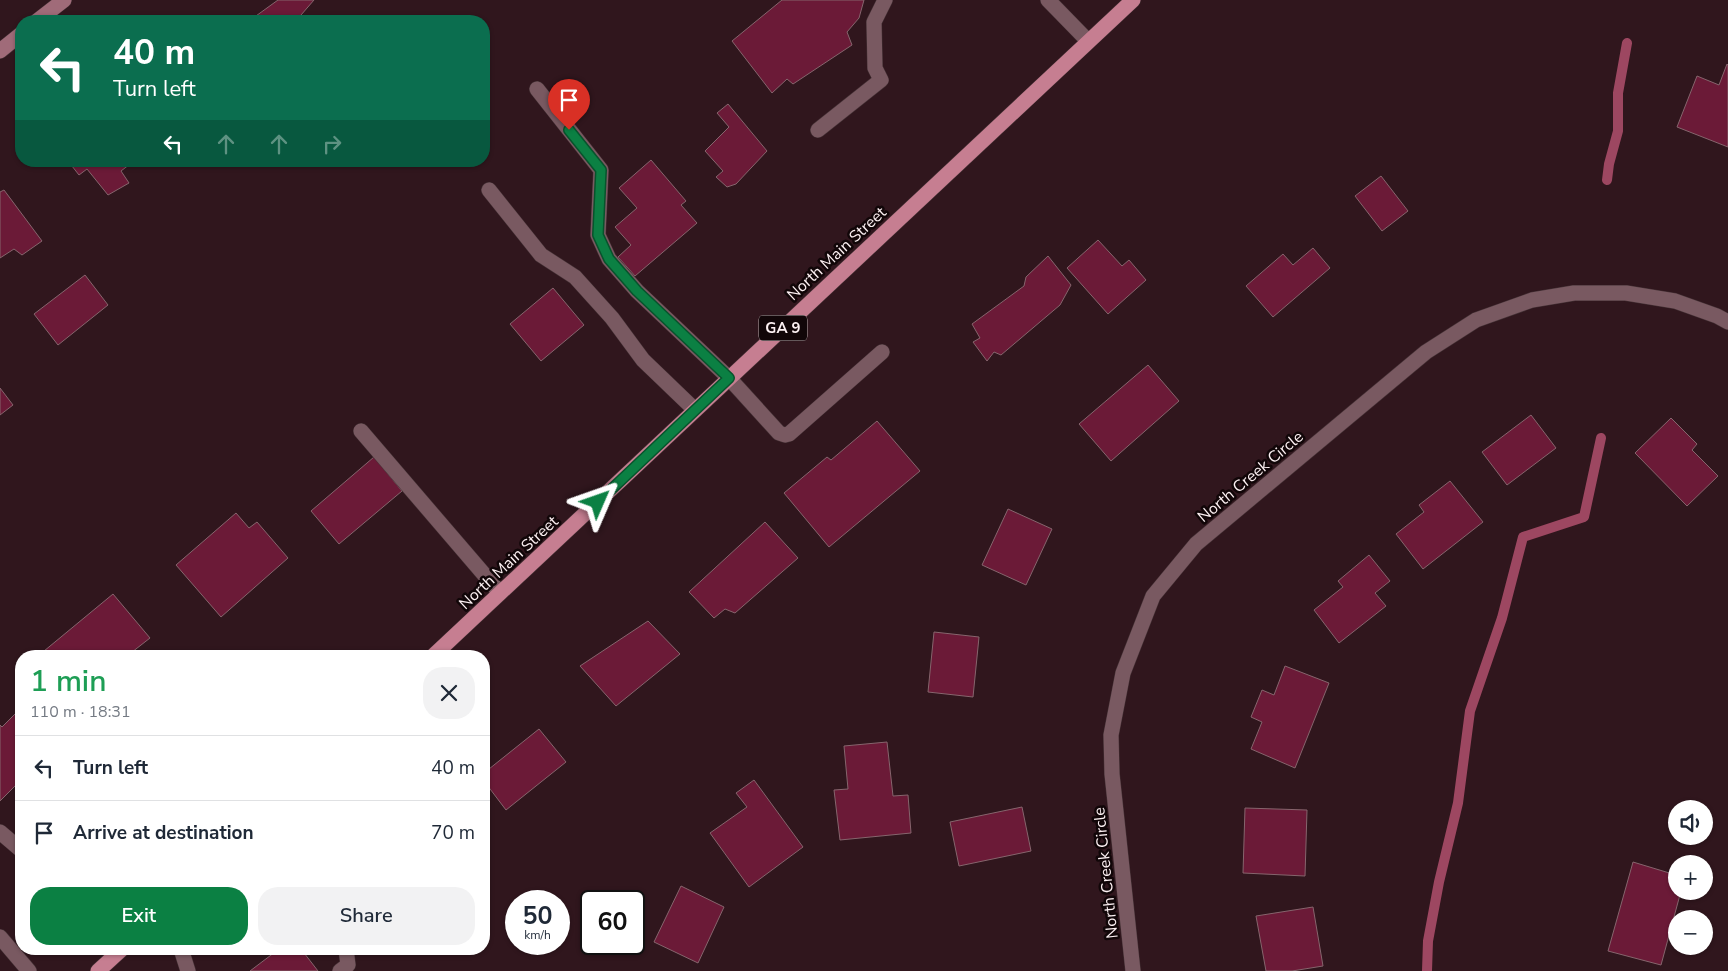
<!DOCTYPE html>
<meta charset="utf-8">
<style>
body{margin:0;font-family:"Nunito Sans",sans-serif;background:#f2f2f3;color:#1f2937;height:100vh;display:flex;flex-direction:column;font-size:19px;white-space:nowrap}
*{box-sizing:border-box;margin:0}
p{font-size:16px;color:#747a83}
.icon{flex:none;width:28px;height:28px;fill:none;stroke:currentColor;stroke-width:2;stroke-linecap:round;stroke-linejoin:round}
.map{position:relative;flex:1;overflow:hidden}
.side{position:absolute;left:15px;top:650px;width:475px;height:305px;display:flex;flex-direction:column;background:#fff;border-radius:20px;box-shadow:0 1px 4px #0004}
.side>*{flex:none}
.guide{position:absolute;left:15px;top:15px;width:475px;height:152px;border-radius:20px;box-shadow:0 1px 4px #0004;background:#0b6e4f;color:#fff;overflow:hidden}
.fabs{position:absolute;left:1668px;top:800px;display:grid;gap:10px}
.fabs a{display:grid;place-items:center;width:45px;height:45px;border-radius:50%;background:#fff;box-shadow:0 1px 4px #0004;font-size:25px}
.speed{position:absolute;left:505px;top:890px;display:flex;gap:10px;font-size:25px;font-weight:700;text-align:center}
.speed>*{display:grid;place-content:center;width:65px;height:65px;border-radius:50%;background:#fff;box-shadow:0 1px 4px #0004;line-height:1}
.speed small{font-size:12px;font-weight:400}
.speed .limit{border:2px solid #111;border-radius:8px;background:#fff;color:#111}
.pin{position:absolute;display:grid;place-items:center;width:42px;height:42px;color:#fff;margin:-51px -21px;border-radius:50% 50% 50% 0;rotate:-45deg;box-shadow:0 0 5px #0007}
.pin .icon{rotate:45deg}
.me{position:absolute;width:55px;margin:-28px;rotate:47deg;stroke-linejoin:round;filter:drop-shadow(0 0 4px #0008)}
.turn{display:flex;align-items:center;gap:18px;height:105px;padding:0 15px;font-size:22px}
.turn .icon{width:65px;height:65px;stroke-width:2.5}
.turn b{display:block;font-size:35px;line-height:42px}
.lanes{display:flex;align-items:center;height:48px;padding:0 15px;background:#0003;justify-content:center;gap:25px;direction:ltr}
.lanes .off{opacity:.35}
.round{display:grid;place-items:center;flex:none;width:52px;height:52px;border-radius:20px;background:#f2f2f3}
.headline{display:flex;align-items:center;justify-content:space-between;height:85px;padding:0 15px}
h1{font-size:30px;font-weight:600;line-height:38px;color:#1e9e55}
.button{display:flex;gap:10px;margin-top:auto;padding:10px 15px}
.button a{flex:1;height:58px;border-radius:20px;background:#0b8043;color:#fff;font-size:20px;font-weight:600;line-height:58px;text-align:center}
.button a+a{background:#f2f2f3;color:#1f2937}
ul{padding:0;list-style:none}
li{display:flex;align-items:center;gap:15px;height:65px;padding:0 15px;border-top:1px solid #e0e1e3}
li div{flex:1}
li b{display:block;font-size:19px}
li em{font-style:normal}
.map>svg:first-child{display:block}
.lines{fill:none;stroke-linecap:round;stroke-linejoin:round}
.stream{stroke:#9d4761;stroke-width:10}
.building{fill:#6b1a37;stroke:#86656d}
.lane-casing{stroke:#453236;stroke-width:16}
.street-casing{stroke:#453236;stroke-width:16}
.secondary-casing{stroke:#453236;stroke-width:16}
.primary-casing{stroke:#453236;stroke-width:16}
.lane{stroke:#795961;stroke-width:15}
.street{stroke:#795961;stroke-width:15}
.secondary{stroke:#a06b79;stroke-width:15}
.primary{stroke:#c67e91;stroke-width:15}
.route-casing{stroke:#07532c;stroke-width:12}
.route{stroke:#0b8043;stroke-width:9}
.labels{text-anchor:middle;stroke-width:5;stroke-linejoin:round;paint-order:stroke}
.shield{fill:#110608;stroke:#b6aaac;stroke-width:1}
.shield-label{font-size:15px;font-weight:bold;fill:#fdf1f3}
.street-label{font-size:16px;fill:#fdf1f3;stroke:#110608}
</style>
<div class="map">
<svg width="1728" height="971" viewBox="0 0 1728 971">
<rect width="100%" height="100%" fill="#30161d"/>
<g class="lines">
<path class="stream" d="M1607 180 1609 164 1618 131V93L1627 43
M1427 971 1428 941 1439 882 1458 803 1470 711 1502 618 1523 537 1584 517 1601 438"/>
</g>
<path class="building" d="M278 0H314L301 15 308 21H249Z
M782 0H864L859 18 847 32 852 45 793 84 787 79 772 93 732 41Z
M1727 64 1728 65V147L1677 127 1697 76 1719 85Z
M728 104 767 151 736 184 727 187 716 177 723 171 705 151 729 127 717 113Z
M651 160 686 201 681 205 697 223 635 276 618 257 631 245 615 227 637 208 619 188Z
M68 161H134L121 171 129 183 108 195 87 169 79 175Z
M1381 176 1408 211 1382 231 1355 196Z
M4 190 42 241 22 255 14 249 0 258V192Z
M1098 240 1122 266 1129 260 1146 280 1108 314 1067 268Z
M1313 248 1330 268 1273 317 1246 286 1283 254 1293 265Z
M1048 256 1071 285 1060 305 1001 355 994 352 987 361 973 342 980 338 972 324 1024 286 1026 277Z
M85 275 108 305 58 345 34 314Z
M553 288 584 325 541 361 510 324Z
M1148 365 1179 401 1111 461 1079 424Z
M0 388 13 405 0 415Z
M1531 415 1556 448 1507 485 1482 452Z
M1671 418 1697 444 1692 450 1718 476 1687 506 1635 453Z
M877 421 920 471 829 547 784 493 827 457 831 460Z
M374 457 402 491 339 544 311 511Z
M1450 481 1483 522 1423 569 1396 534 1424 512 1419 505Z
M1008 509 1052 529 1026 585 982 565Z
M236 513 249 528 257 522 288 558 221 617 176 565Z
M765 522 798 558 735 613 725 609 714 618 689 592Z
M1369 555 1390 581 1375 593 1386 606 1339 643 1314 610 1343 587 1338 581Z
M113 594 150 638 127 656H38Z
M648 621 680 654 616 706 580 666Z
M934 632 979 637 973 697 928 692Z
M1285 666 1329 683 1295 768 1251 749 1262 722 1251 717 1262 690 1274 695Z
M21 708V780L0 801V725L2 727Z
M539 729 566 762 506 810 484 781V773Z
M887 742 893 796 908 795 911 833 840 840 834 790 848 789 844 746Z
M754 780 803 847 749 887 710 833 747 807 736 793Z
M1022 807 1031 851 959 866 950 822Z
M1245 808 1307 810 1305 876 1243 873Z
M1633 862 1676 875V891H1681L1661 965 1608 951Z
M681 886 724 907 698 963 654 942Z
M1313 907 1323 966 1292 971H1266L1256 916Z
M279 949H301L318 971H250Z"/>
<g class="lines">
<g class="lane-casing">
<path id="lane" d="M1048 0 1088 41
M537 89 601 170 598 235 609 259 637 291 729 378 779 433 785 435 789 434 882 352
M818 130 881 80 875 68 874 22 885 0
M489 190 541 255 575 277 612 318 643 360 695 410
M361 431 500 593
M0 832 21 850
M0 937 29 971
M181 949 188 971
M340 971 348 965 346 949"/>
</g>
<g class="street-casing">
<path id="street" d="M1133 971 1112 774 1111 735 1123 673 1153 596 1196 544 1426 352 1476 320 1532 300 1574 293H1626L1675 301 1717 316 1728 322"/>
</g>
<g class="secondary-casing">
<path id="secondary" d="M37 21 64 0
M0 51 21 34"/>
</g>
<g class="primary-casing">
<path id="primary" d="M433 656 1133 0
M98 971 122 949"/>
</g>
<use href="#lane" class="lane"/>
<use href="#street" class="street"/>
<use href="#secondary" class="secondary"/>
<use href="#primary" class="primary"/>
</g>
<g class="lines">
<g class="route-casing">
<path id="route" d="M569 130 601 170 598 235 609 259 637 291 729 378 598 502"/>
</g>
<use href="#route" class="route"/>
</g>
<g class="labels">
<rect class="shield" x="759" y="315.5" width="48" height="25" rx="4"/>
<g class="shield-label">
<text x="783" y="333">GA 9</text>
</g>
<g class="street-label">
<text transform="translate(836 253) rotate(-43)" y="6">North Main Street</text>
<text transform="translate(1250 476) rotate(-40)" y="6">North Creek Circle</text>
<text transform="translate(508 562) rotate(-43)" y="6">North Main Street</text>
<text transform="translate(1105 873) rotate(-96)" y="6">North Creek Circle</text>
</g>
</g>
</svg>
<div class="fabs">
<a><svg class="icon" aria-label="sound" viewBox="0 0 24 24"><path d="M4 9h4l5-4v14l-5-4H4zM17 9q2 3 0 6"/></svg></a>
<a>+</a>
<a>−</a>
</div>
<div class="speed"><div>50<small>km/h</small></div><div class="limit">60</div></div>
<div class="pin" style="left:569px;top:130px;background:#d93025"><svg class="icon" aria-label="arrive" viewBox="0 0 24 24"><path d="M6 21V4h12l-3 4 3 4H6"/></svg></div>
<svg class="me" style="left:598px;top:502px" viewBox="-20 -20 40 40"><path d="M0-17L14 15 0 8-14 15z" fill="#0b8043" stroke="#fff" stroke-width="4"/></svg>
<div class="guide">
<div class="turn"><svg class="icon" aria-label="left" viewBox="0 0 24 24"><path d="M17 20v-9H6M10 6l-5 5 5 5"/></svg><div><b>40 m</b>Turn left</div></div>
<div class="lanes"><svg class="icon" aria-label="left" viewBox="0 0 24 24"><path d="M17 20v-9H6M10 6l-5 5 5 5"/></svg><svg class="icon off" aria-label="ahead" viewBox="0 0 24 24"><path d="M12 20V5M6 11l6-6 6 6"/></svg><svg class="icon off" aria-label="ahead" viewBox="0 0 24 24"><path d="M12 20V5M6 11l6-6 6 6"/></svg><svg class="icon off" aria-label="right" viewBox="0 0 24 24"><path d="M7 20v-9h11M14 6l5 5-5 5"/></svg></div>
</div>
<section class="side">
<div class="headline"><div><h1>1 min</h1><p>110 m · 18:31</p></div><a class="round"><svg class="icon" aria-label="close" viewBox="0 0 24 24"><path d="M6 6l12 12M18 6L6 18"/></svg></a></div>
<ul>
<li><svg class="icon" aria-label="left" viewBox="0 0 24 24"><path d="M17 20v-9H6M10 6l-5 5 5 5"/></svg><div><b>Turn left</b></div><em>40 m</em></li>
<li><svg class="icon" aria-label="arrive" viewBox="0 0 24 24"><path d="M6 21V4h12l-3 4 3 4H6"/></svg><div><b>Arrive at destination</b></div><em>70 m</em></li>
</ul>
<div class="button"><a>Exit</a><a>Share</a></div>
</section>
</div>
